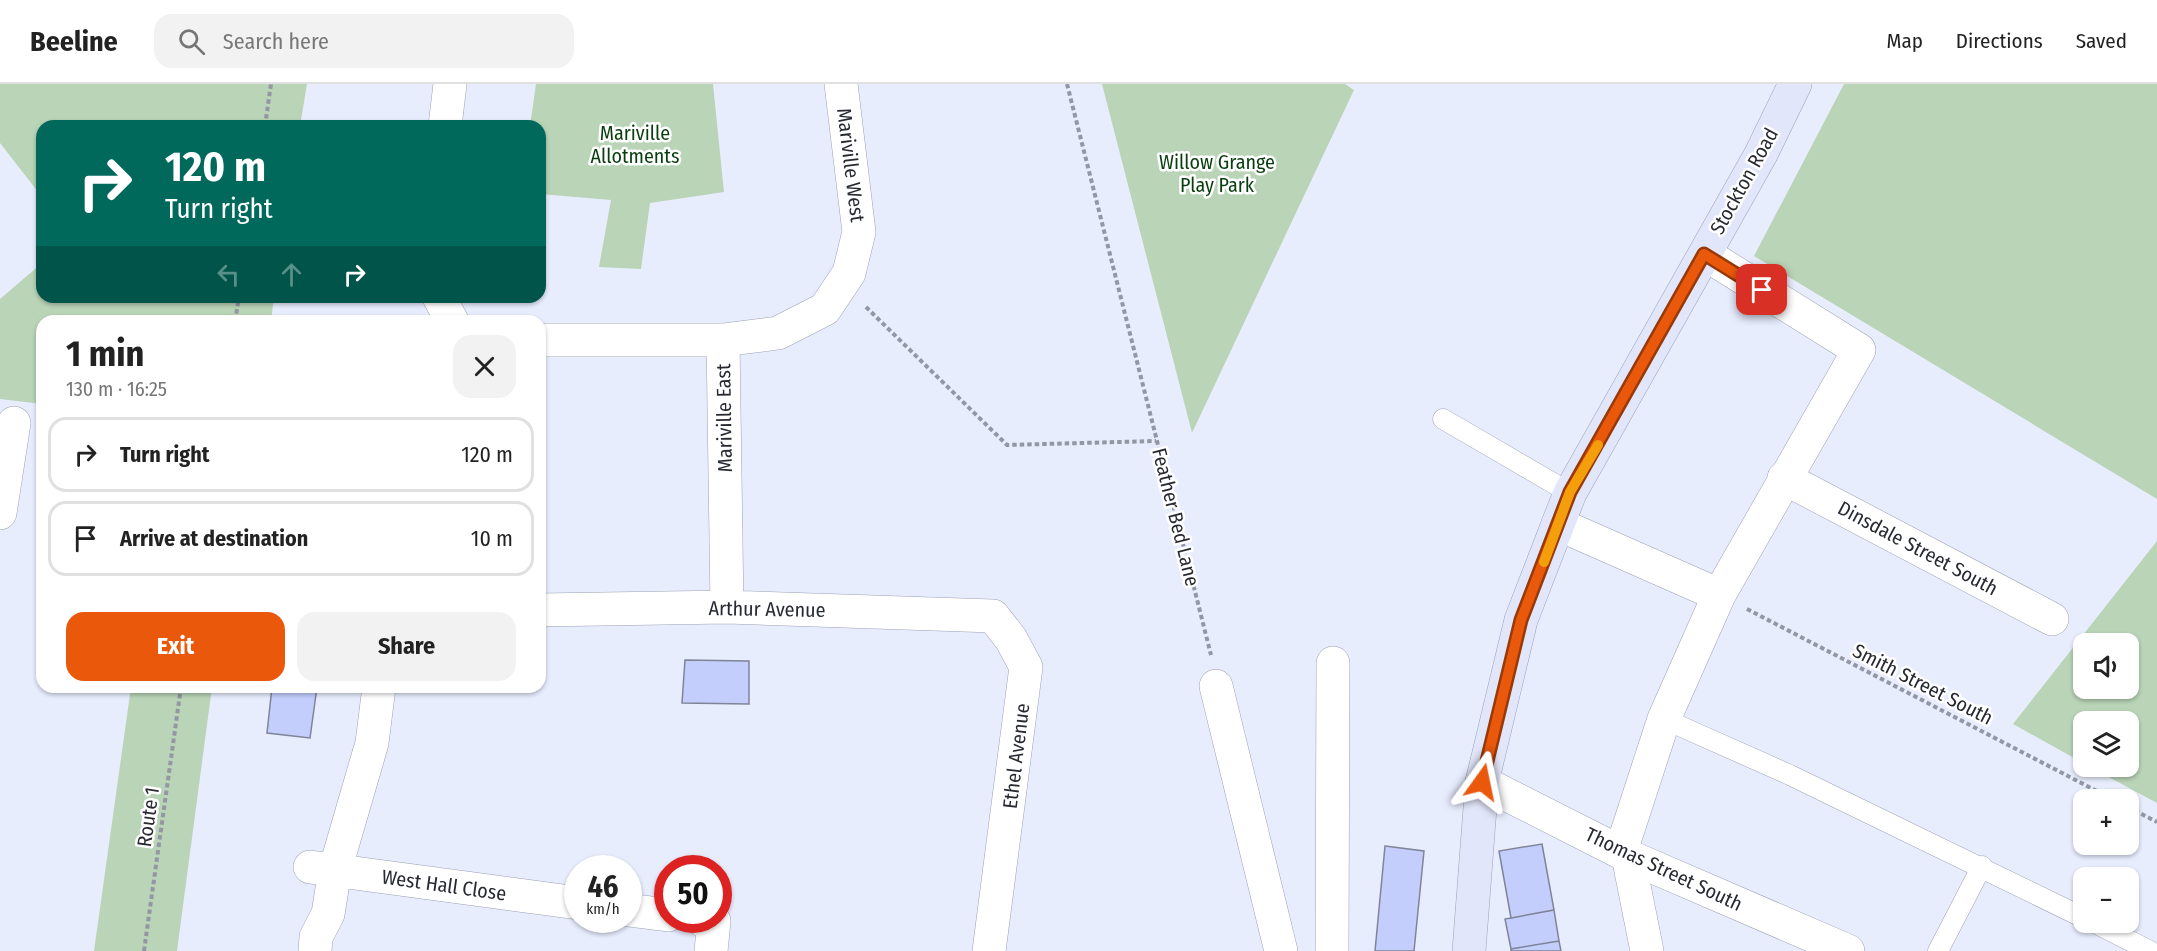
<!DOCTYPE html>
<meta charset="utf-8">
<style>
body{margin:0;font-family:"Fira Sans Condensed",sans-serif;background:#f2f2f2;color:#222;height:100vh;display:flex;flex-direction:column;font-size:22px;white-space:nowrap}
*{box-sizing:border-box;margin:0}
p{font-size:20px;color:#767676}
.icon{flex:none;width:33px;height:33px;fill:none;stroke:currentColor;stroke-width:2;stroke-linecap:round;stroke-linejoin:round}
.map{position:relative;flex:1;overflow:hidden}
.side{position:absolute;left:36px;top:231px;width:510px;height:378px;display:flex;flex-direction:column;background:#fff;border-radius:18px;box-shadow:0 2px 4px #0004}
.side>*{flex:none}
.top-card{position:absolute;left:36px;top:36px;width:510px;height:183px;border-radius:18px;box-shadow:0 2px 4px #0004;background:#00695c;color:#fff;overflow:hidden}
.fabs{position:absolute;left:2073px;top:549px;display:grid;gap:12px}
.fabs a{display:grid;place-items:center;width:66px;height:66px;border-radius:12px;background:#fff;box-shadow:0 2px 4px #0004;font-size:30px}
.speed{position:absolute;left:564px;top:771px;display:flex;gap:12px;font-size:30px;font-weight:700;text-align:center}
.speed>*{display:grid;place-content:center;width:78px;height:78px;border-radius:50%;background:#fff;box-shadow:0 2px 4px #0004;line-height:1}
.speed small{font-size:15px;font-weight:400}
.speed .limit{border:9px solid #d22;background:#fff;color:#111}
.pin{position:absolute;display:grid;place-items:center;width:51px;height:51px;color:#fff;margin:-26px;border-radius:12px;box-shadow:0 3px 9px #0006}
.me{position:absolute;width:66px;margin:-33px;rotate:12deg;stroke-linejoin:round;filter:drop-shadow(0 0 4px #0008)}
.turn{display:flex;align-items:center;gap:21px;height:126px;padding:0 30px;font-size:27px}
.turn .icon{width:78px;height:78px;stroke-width:2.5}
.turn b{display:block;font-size:42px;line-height:51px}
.lanes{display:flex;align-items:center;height:57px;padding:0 30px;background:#0003;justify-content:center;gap:30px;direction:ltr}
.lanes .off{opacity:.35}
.round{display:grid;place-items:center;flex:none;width:63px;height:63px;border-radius:18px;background:#f2f2f2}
.overview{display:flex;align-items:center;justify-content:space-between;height:102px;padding:0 30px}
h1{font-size:36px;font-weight:700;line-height:45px}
.action{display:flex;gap:12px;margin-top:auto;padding:12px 30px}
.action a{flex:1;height:69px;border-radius:18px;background:#ea580c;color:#fff;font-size:24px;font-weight:700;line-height:69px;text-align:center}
.action a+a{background:#f2f2f2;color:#222}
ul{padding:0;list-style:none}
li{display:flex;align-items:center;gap:18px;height:75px;margin:0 12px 9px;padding:0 18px;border:3px solid #e0e0e0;border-radius:18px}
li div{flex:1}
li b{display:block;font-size:22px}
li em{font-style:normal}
header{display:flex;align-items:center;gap:36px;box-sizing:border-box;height:84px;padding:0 30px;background:#fff;border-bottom:2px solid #e0e0e0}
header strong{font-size:28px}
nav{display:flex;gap:33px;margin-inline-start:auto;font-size:21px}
.search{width:420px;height:54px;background:#f2f2f2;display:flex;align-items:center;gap:15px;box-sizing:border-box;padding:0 21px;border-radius:18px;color:#767676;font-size:22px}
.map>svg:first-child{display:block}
.green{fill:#b9d4b7;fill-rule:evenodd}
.building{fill:#c3cefc;stroke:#7f8497;stroke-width:1.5}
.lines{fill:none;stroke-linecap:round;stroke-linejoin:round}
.service-casing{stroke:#9ca1b4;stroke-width:21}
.minor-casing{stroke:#9ca1b4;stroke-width:34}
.secondary-casing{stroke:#9ca1b4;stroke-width:34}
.path{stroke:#9397a4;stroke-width:4;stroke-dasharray:4.5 3;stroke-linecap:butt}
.service{stroke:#fff;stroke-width:20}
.minor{stroke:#fff;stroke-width:33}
.secondary{stroke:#e2e6fa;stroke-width:33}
.route-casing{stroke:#983908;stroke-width:15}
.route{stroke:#ea580c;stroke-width:10}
.slow{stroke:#f59e0b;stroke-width:10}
.labels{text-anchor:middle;stroke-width:5;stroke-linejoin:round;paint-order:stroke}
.park-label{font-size:20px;fill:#093f0e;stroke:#fff}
.street-label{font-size:20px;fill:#282a32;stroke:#fff}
</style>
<header>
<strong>Beeline</strong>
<div class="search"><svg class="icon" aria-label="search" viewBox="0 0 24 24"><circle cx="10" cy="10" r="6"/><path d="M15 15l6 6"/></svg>Search here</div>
<nav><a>Map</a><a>Directions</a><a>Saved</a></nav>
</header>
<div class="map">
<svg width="2157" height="867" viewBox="0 0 2157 867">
<rect width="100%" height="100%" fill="#e8edfe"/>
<path class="green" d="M0 0H307L300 42H42V113L0 59Z
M536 0H713L724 108 650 119 641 185 599 183 611 116 540 110V42H530Z
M1102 0H1345L1354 6 1192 349Z
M1844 0H2157V415L1754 172Z
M42 179V213H274L271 237H42V320L0 315V215Z
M2157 457V719L2090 683 2128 682V638H2084L2083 679 2013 640ZM2084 560H2128V604H2084Z
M131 603H212L177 867H94Z"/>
<path class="building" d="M685 576 749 577V620L682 619Z
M272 603H317L310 654 267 649Z
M1542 760 1554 826 1511 834 1499 767Z
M1385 762 1424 767 1414 867H1375Z
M1554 826 1559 857 1511 865 1505 835Z
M1559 857 1561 867H1511V865Z"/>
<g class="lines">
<g class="service-casing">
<path id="service" d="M1443 335 1570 409
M1664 635 1790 691 2084 834
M2093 838 2150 867
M1938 867 1982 782"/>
</g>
<g class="minor-casing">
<path id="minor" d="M445 42 450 0
M439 213 452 237
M540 256H723L727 523
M723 256 778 249 825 225 849 189 859 148 841 0
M1784 394 2052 535
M0 429 14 339
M1558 440 1719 511
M540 526 727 523 993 532 1011 555 1026 583 989 867
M1216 602 1281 867
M1482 698 1628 772 1848 867
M1621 767 1664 635 1719 511 1859 266 1705 170
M1628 772 1647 867
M310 783 578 819
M628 826 668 831
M702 836 714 837 711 867
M315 867 316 853 328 830 335 786 372 659 379 603
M1332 867 1333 579"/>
</g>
<g class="secondary-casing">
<path id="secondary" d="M1469 867 1482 698 1521 536 1570 409 1761 70 1795 0"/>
</g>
<path class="path" d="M1067 0 1211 571
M265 42 271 0
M866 223 1007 361 1156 357
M235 237 239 213
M1747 525 2114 716
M2128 723 2157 738
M144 867 181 603"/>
<use href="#service" class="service"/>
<use href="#minor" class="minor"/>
<use href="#secondary" class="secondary"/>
</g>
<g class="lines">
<g class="route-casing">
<path id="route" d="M1482 698 1521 536 1570 408 1704 170 1762 206"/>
</g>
<use href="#route" class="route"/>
<path class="slow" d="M1544 478 1570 408 1598 361"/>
</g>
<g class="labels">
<g class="park-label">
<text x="635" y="56">Mariville<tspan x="635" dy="23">Allotments</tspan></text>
<text x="1217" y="85">Willow Grange<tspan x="1217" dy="23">Play Park</tspan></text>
</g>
<g class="street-label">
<text transform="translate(851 81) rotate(83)" y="7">Mariville West</text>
<text transform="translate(1744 97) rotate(-61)" y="7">Stockton Road</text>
<text transform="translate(724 334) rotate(-91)" y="7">Mariville East</text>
<text transform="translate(1176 433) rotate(76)" y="7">Feather Bed Lane</text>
<text transform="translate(1918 464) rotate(28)" y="7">Dinsdale Street South</text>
<text transform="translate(767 525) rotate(1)" y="7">Arthur Avenue</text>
<text transform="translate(1923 600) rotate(27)" y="7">Smith Street South</text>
<text transform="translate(1016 672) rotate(-83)" y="7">Ethel Avenue</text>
<text transform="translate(148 733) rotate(-82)" y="7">Route 1</text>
<text transform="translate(1664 785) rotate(25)" y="7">Thomas Street South</text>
<text transform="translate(444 801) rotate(8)" y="7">West Hall Close</text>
</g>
</g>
</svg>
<div class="fabs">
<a><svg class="icon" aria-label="sound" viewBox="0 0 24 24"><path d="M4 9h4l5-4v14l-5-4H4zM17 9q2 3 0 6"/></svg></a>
<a><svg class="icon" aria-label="layers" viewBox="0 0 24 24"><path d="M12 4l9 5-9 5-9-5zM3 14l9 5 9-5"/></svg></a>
<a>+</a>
<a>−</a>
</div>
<div class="speed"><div>46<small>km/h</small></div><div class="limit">50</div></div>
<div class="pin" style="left:1762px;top:206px;background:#d93025"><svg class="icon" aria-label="arrive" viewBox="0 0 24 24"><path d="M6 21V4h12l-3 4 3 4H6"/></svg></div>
<svg class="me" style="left:1482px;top:698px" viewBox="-20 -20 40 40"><path d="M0-17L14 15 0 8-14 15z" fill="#ea580c" stroke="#fff" stroke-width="4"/></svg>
<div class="top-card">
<div class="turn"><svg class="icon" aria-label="right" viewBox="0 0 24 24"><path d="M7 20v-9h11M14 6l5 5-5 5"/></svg><div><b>120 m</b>Turn right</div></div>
<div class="lanes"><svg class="icon off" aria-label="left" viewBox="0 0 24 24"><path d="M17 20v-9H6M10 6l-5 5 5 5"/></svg><svg class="icon off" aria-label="ahead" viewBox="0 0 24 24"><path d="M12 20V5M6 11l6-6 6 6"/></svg><svg class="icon" aria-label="right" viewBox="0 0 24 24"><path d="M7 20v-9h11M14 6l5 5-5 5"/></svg></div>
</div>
<section class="side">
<div class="overview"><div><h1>1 min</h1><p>130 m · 16:25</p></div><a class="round"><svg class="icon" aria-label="close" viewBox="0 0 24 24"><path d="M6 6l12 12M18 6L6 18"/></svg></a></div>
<ul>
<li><svg class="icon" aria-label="right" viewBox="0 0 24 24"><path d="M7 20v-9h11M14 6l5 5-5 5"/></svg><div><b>Turn right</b></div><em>120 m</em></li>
<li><svg class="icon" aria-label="arrive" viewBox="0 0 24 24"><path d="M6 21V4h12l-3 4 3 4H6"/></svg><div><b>Arrive at destination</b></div><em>10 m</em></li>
</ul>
<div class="action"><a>Exit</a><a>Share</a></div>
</section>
</div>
